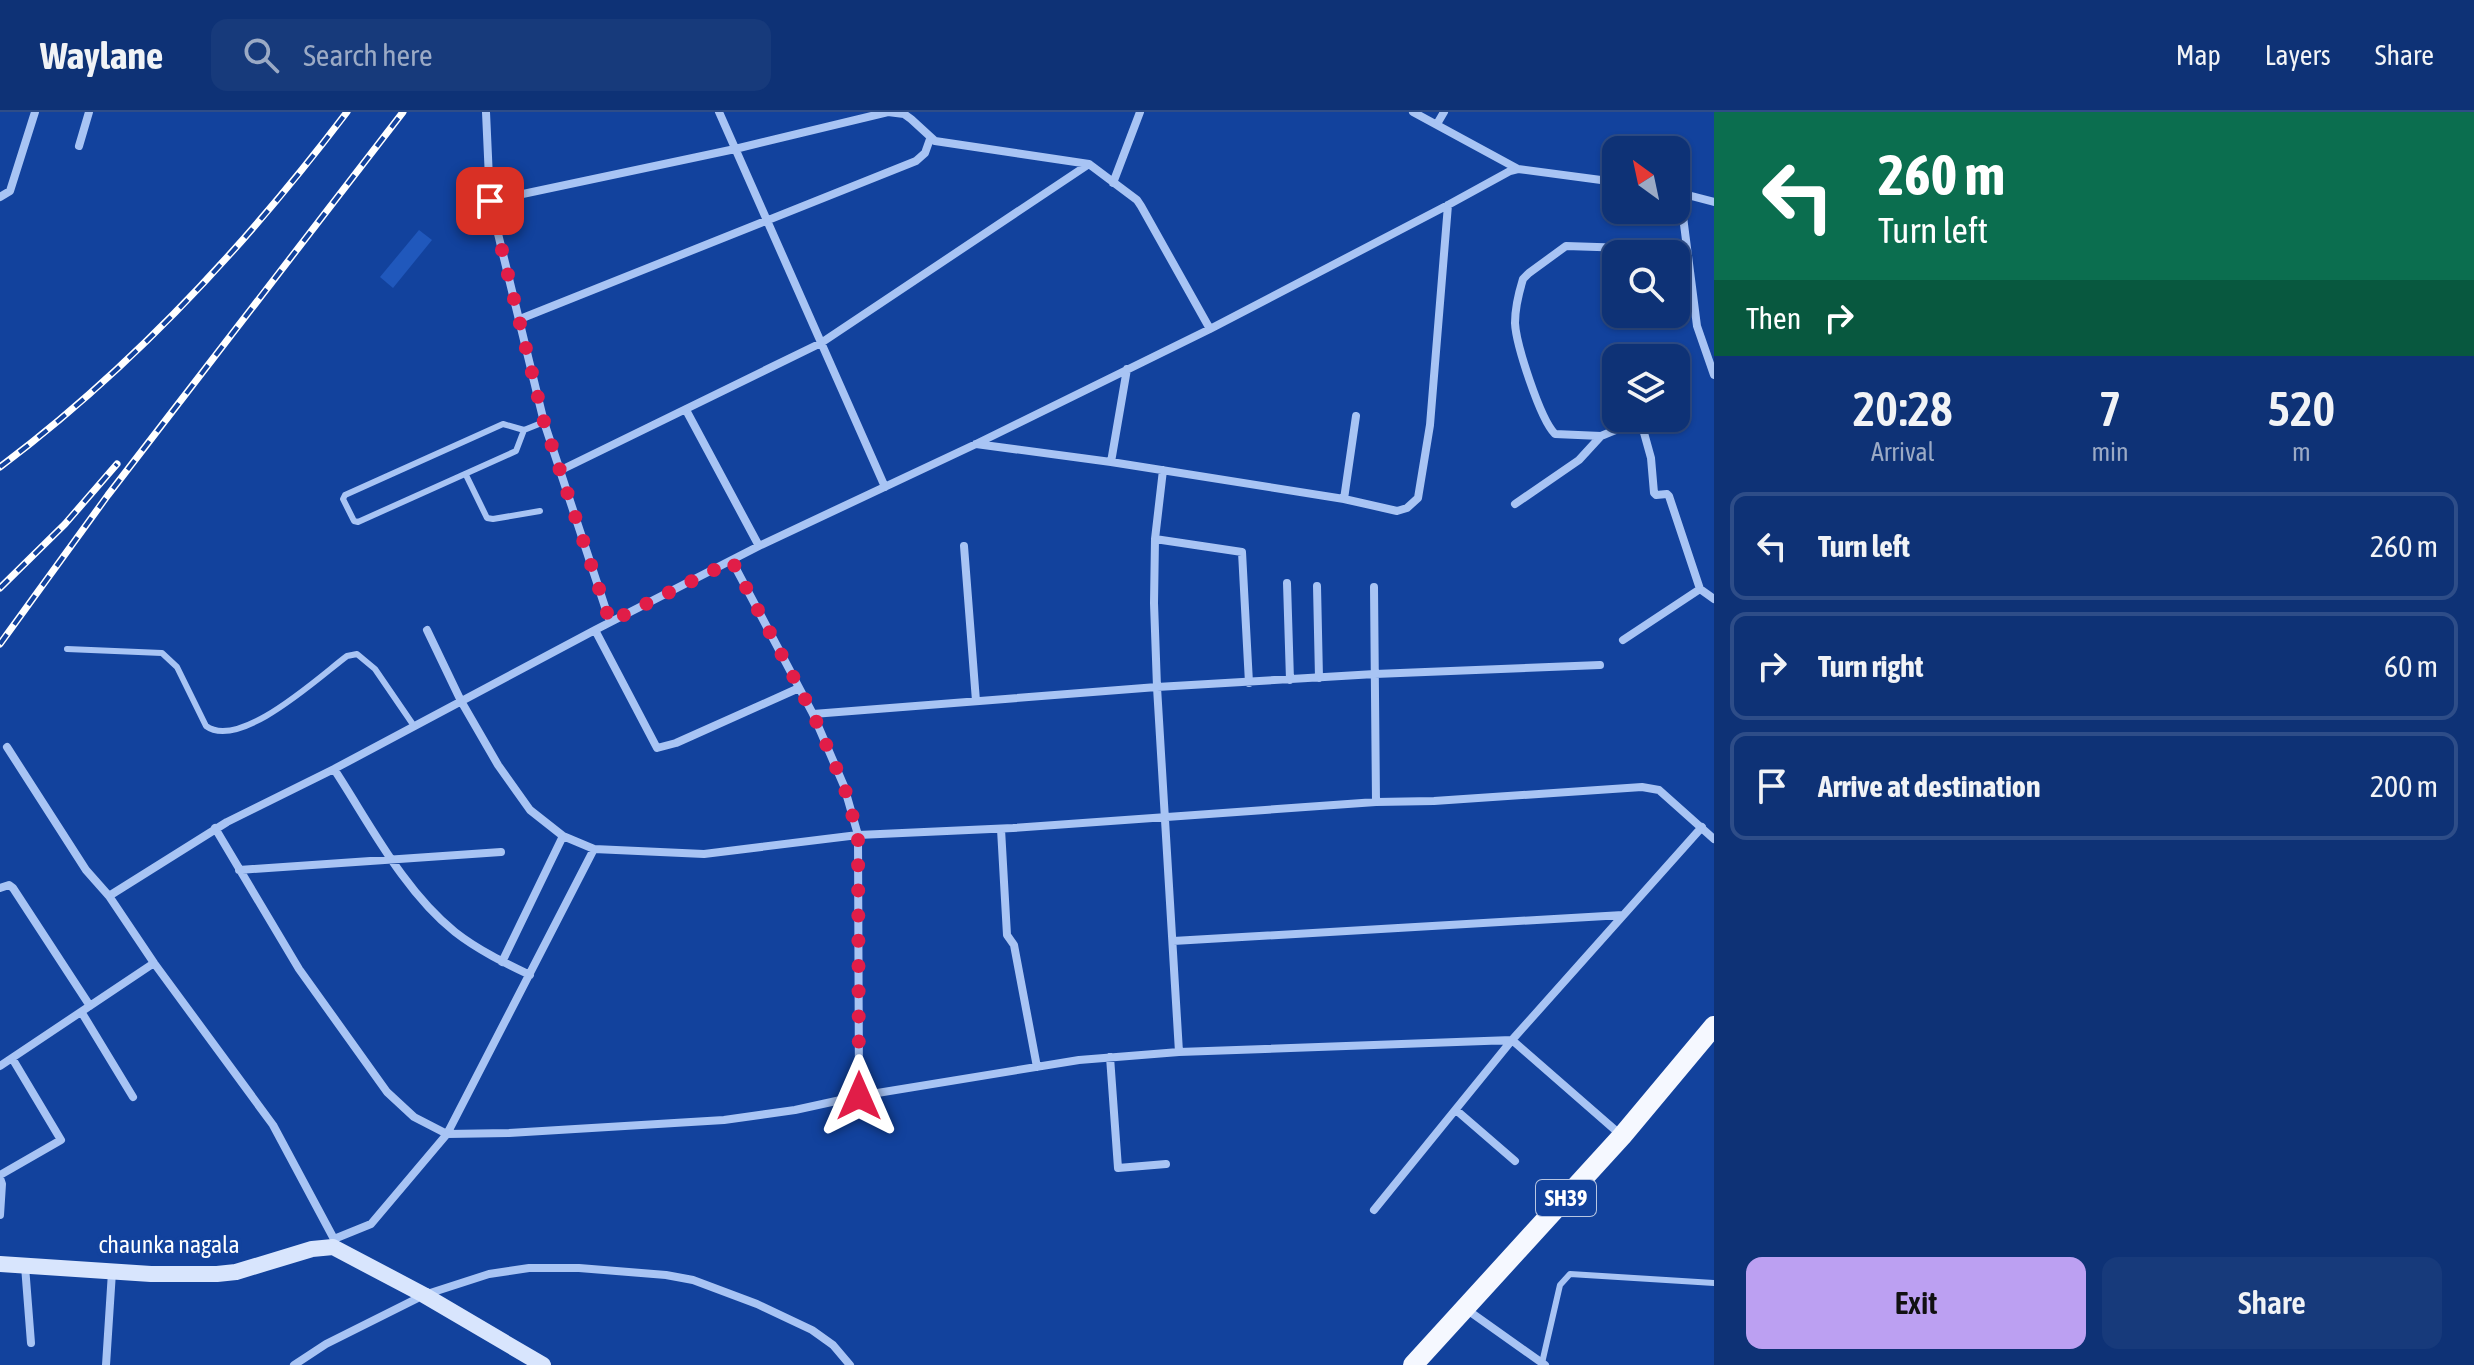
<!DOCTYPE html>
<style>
body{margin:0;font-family:"Asap Condensed",sans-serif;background:#173a7b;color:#f1f3f6;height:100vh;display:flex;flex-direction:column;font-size:30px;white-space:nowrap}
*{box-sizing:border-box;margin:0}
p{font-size:26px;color:#9baac5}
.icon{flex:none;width:44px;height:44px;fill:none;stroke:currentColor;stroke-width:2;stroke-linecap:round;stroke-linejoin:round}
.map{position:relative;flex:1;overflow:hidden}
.drawer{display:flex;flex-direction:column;background:#0e3276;width:760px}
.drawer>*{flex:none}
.banner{background:#0b6e4f;color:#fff;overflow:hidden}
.needle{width:52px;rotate:327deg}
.fabs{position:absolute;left:1602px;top:24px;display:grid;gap:16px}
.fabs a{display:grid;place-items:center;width:88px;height:88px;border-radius:16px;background:#0e3276;box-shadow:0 2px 6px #0004,0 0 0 2px #2e4d88;font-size:40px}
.pin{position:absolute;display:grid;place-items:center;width:68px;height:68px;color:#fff;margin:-34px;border-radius:16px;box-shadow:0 4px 12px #0006}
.me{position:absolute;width:88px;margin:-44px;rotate:0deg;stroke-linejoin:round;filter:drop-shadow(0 0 6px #0008)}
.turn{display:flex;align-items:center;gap:28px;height:168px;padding:0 32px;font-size:36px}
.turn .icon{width:104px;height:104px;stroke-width:2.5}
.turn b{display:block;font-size:56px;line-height:68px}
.then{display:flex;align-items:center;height:76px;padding:0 32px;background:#0003;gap:16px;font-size:30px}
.eta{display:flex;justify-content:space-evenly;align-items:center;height:136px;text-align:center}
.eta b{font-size:48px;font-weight:600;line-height:56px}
.action{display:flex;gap:16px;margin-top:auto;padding:16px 32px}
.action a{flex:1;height:92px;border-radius:16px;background:#bca0f2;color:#111;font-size:32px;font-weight:600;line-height:92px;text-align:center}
.action a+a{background:#173a7b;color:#f1f3f6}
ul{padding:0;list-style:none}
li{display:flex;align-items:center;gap:24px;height:108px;margin:0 16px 12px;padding:0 16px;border:4px solid #2e4d88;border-radius:16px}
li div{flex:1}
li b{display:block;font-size:30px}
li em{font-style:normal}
header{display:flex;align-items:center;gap:48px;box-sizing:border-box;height:112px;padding:0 40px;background:#0e3276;border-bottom:2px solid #2e4d88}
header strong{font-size:38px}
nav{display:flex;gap:44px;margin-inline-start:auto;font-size:28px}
.search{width:560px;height:72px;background:#173a7b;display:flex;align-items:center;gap:20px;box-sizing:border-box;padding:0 28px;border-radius:16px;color:#9baac5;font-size:30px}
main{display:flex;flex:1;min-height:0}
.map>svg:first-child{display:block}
.building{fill:#2058bc}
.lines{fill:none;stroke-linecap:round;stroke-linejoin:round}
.service{stroke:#a8c4f4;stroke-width:6}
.minor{stroke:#a8c4f4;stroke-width:8}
.secondary{stroke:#d8e5fd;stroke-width:16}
.primary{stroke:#f5f8ff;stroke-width:20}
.rail-casing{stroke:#fff;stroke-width:7}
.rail{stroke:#12429d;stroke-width:4;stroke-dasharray:12;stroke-linecap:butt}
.route{stroke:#e11d48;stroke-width:14;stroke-dasharray:0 25.2}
.labels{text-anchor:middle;stroke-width:8;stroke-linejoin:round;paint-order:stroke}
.shield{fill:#12429d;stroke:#b8c6e2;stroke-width:2}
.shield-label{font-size:22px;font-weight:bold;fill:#fff}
.street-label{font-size:24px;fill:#fff;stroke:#12429d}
</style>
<header>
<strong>Waylane</strong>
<div class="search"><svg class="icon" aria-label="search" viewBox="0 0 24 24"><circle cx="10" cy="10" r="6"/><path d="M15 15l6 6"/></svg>Search here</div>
<nav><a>Map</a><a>Layers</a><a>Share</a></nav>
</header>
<main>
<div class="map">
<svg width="1714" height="1253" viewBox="0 0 1714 1253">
<rect width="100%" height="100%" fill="#12429d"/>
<path class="building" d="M419 118 432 128 393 176 380 165Z"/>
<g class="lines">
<path class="service" d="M524 318 516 339 358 410 354 409 343 387 345 383 503 312 524 318 544 310
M466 363 487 406 493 407 540 399
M67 537 162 541 177 555 206 614C240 639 320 564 347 544L357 542 375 557 414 614
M1542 1251 1560 1173 1570 1162 1714 1171"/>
<path class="minor" d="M486 0 490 89 544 310 610 510
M719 0 885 375
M1413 0 1518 57
M1437 12 1444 0
M79 34 89 0
M1113 71 1140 0
M1676 80 1714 90
M1680 81 1697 214 1714 263
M0 85 10 79 35 0
M490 89 735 37 888 0 904 2 911 7 935 29 1089 52
M1664 142 1628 136 1566 134 1529 161 1523 167C1519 180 1515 197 1515 211 1516 232 1540 307 1555 322L1601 324 1635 310H1641L1651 346 1654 381 1656 383 1667 382 1669 384 1700 477
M520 207 916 49 925 41 930 27
M686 298 759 434
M976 332 1111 350 1344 387 1397 399 1407 396 1418 386 1430 313 1448 93
M1111 350 1127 257
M561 358 821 231 1089 52 1137 88 1141 94 1210 217
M1163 358 1155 427 1154 491 1157 575 1179 940
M1344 387 1356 304
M1515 392 1579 348 1601 324
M1155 427 1242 440 1249 571
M964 434 976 589
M732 449 813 602 844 674 858 723 859 984
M1287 471 1290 568
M1317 474 1319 566
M1374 475 1376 690
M427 518 461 589 498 653 530 698 563 724 594 737 704 742 858 723 1013 716 1376 690 1434 689 1642 675 1659 678 1714 727
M595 518 657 636 676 631 799 576
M1623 528 1700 477 1714 487
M813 602 1157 575 1375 562 1600 553
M7 635 86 758 109 784
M334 657C370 712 403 778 455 820 478 838 505 851 530 863
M215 716 299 857 387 980 414 1005 447 1022 509 1021 724 1008 795 998 859 984 1079 948 1179 940 1512 928 1622 1024
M1001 717 1007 823 1014 833 1037 955
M239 758 501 740
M0 776 9 773 13 776 90 894
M1173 829 1623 803
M502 850 563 724
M82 901 133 985
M1110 945 1118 1056 1166 1052
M0 954 154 851
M1456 998 1515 1049
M0 1063 61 1028 12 946
M0 1066 2 1072 0 1103
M1374 1098 1512 928 1702 715
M334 1127 371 1112 447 1022 594 737
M333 1135 334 1127 273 1013 154 851 109 784 227 710 334 657 595 518 759 434 976 332 1210 217 1448 93 1510 59 1518 57 1616 70
M25 1154 31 1231
M1466 1197 1545 1253
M106 1253 112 1160
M294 1253 326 1232 424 1183 489 1162 529 1156H579L666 1163 693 1168 757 1192 812 1218 833 1233 850 1253"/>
<path class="secondary" d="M0 1152 151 1162H217L236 1160 312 1137 333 1135 424 1183 543 1253"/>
<path class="primary" d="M1413 1253 1622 1024 1714 914"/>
<g class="rail-casing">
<path id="rail" d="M0 355C133 255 247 132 347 0
M0 476 65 412 117 352
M0 532 108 383 403 0"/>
</g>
<use href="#rail" class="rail"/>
</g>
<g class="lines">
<path class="route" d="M490 89 544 310 610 510 732 449 813 602 844 674 858 723 859 984"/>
</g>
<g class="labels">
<rect class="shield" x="1536" y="1068" width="60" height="36" rx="6"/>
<g class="shield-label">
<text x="1566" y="1094">SH39</text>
</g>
<g class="street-label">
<text x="169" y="1141">chaunka nagala</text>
</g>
</g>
</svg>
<div class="fabs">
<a><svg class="needle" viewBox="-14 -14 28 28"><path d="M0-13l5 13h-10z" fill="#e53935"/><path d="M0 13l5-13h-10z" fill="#9baac5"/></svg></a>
<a><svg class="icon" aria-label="search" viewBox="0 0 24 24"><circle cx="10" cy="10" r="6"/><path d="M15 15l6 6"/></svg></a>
<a><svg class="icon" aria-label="layers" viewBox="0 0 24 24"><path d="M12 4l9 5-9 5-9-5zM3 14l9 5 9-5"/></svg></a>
</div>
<div class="pin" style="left:490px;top:89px;background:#d93025"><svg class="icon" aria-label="arrive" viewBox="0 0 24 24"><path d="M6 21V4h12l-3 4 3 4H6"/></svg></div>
<svg class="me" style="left:859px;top:984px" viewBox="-20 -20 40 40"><path d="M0-17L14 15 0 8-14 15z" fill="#e11d48" stroke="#fff" stroke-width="4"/></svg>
</div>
<section class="drawer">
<div class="banner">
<div class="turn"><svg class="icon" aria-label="left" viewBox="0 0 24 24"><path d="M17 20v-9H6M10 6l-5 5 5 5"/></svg><div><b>260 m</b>Turn left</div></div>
<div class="then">Then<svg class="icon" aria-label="right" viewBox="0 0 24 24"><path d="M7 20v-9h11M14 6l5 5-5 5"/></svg></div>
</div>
<div class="eta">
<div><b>20:28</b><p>Arrival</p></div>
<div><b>7</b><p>min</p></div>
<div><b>520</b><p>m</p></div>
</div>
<ul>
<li><svg class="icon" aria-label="left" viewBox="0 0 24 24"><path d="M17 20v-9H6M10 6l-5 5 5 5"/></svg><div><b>Turn left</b></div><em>260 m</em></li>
<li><svg class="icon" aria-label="right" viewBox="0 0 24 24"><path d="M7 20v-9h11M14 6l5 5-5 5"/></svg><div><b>Turn right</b></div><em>60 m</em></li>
<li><svg class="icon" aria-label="arrive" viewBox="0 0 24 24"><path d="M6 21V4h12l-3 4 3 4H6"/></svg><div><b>Arrive at destination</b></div><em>200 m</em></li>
</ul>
<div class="action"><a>Exit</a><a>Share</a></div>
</section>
</main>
